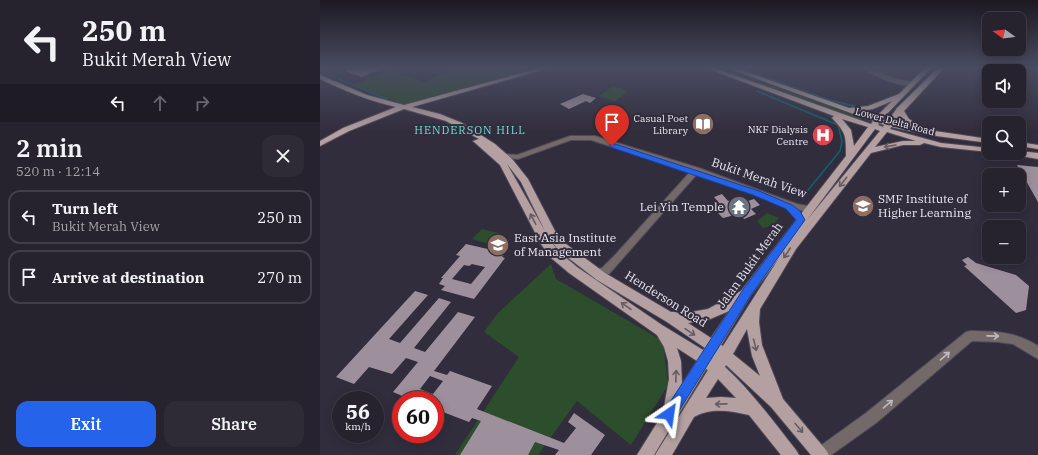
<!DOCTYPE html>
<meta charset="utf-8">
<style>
body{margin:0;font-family:"IBM Plex Serif",serif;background:#2e2a36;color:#f1f3f6;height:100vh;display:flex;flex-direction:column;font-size:15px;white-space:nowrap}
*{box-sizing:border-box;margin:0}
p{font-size:13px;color:#a4a4aa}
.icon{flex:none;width:22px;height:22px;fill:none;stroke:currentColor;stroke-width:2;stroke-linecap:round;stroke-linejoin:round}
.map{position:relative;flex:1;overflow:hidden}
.side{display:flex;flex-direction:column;background:#26222e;width:320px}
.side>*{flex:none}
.banner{background:#26222e;color:#f1f3f6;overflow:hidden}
.needle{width:26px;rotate:285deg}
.tools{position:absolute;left:662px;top:12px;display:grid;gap:8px}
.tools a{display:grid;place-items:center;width:44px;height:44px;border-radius:8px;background:#26222e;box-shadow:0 2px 10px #0003,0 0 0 1px #423f4a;font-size:20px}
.speed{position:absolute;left:12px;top:391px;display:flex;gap:8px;font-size:20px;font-weight:700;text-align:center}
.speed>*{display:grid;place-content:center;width:52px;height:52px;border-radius:50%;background:#26222e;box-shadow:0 2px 10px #0003,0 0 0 1px #423f4a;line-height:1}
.speed small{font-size:10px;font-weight:400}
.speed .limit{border:6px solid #d22;background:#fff;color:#111}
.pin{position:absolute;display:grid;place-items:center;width:34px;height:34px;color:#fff;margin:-41px -17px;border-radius:50% 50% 50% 0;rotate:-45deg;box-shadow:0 0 4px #0007}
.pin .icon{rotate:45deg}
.me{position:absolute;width:44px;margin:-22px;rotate:32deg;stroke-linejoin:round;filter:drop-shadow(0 0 3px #0008)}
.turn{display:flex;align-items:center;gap:14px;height:84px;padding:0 16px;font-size:18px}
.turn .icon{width:52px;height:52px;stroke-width:2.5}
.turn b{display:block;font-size:28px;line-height:34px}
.lanes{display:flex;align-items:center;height:38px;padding:0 16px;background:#0003;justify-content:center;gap:20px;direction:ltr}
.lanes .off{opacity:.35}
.round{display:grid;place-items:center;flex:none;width:42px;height:42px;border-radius:12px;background:#2e2a36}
.summary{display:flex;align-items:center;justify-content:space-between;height:68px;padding:0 16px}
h1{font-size:24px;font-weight:600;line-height:30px}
.cta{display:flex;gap:8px;margin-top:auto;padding:8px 16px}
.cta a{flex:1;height:46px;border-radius:12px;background:#2563eb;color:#fff;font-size:16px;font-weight:600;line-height:46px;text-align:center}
.cta a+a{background:#2e2a36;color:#f1f3f6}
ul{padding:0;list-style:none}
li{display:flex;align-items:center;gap:12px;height:54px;margin:0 8px 6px;padding:0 8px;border:2px solid #423f4a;border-radius:12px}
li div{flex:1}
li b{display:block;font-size:15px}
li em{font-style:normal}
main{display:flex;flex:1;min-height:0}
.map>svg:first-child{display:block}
.green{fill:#2d4e2c}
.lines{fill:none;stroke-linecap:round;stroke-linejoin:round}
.stream{stroke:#0b646f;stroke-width:1.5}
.building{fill:#9e8f9d;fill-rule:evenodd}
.minor-casing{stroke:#4f4a59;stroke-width:2}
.major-casing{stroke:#4f4a59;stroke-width:2}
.minor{fill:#736969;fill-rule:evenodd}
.major{fill:#b4a0a0;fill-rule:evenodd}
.oneway{stroke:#665b65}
.oneway2{stroke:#bfbac0}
.route{fill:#2563eb;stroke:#184099}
.labels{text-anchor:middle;stroke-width:4;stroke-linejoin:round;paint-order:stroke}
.far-poi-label{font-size:10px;fill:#e8e5ef;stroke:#322d3d;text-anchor:end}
.far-street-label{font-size:10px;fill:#e8e5ef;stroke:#322d3d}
.far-neighbourhood-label{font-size:11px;letter-spacing:1px;fill:#70dcde;stroke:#322d3d}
.street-label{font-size:12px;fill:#e8e5ef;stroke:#322d3d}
.poi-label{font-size:12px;fill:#e8e5ef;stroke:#322d3d;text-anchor:start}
</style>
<main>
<section class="side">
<div class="banner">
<div class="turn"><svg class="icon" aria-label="left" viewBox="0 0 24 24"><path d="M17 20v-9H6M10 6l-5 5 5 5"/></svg><div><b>250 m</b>Bukit Merah View</div></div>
<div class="lanes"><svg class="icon" aria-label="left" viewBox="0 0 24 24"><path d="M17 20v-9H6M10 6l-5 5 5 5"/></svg><svg class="icon off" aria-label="ahead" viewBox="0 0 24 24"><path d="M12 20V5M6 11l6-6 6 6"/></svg><svg class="icon off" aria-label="right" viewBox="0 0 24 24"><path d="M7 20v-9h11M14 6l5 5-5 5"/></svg></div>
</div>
<div class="summary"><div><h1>2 min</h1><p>520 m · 12:14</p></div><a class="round"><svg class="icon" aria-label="close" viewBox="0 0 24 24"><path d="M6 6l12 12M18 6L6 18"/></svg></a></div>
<ul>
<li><svg class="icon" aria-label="left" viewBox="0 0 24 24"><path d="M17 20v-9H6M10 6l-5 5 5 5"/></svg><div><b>Turn left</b><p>Bukit Merah View</p></div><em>250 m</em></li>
<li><svg class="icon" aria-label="arrive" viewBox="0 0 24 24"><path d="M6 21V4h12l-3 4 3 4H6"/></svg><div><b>Arrive at destination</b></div><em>270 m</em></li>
</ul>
<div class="cta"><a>Exit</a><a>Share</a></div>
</section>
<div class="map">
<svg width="718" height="455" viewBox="0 0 718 455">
<rect width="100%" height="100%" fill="#322d3d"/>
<path class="green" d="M135 68 146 73 153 68H216L84 104 34 85 70 70 104 82Z
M396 68H402L542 118 541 120Z
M293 86 308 91 295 101 279 96Z
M447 213 459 218 453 225 443 228 437 221Z
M162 229 182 234 173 245 152 239Z
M231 264 236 279 343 341 348 385 311 445 257 401 218 455H135L199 357 164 332 178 313Z"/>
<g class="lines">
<path class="stream" d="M419 68 509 100 539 107
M0 71 67 99
M437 91 518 125 522 141 520 151 484 195"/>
</g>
<path class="building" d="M30 68H64L41 77 25 71Z
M263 94 276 98 270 103 266 101 249 109 240 104Z
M697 165 718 167V202Z
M402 194 408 201 420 197 425 202 434 199 440 205 431 209 436 214 424 219 421 215 416 217 415 215 403 218 398 213 405 210 394 197Z
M146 244 185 253 182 257 185 258 154 299 121 290 125 286 119 284 123 278H121L140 256 136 255ZM152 264 165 267 151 284 132 279 144 265 149 266Z
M648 257 656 263 696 275 709 286 706 310 696 313 644 266 647 265 642 260Z
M95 291 108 295 69 339 80 343 119 298 131 302 94 348 105 352 138 312 155 317 114 371 127 375 130 371 172 386 157 409 244 443 256 428 248 422 254 413 285 435 271 455H235L239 450 215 442 208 455H140L161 421 152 418 149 422 115 409V400H108L96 395 92 400 73 392 98 362 86 358 72 374 49 367 34 384 16 377ZM110 376 123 381 113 394 100 389Z"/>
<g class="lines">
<g class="minor-casing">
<path id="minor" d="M543 68C556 67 566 78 579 80 584 81 589 80 594 83 584 90 552 75 543 68Z
M250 136H275L379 168 477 204 493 207 494 209 490 212 473 209 413 186 377 174 289 274 277 277 273 276 272 273 273 270 282 268 296 254 370 172 271 140H251L198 159 186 158 182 156 186 154 197 155Z
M650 331C675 331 697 332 718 346V359L693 344 678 342 652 341 556 423 511 455H494L496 449 546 413 646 332Z"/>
</g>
<g class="major-casing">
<path id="major" d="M220 68H229L92 107 120 114 142 123 175 144 193 160 208 179 235 231 246 244 285 273 351 312H371L388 309 421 291 526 156C526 135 526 133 512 118L514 116 386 68H394L551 124 553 121 407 68H415L529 108 548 106 579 94 605 68H611L562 119 568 121 577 108 618 68H624L584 111 589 119 601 126V129L669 139V143L609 135 571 127 570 129 621 143 669 148V152L621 147 604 143 600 145H583L551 153 476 249 440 309 439 322 442 345 463 399 506 450 509 455H491L451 407 406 365 405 367C432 392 453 421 476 450L479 455H461L429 415C411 411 391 407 374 417L352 455H335L388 370 386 369 334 455H317L345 410 344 407 349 379 348 361 344 347 337 335 249 273 230 257 221 244 180 165 153 141 159 139 126 121 84 109 29 131 0 146V141L23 128 76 107C49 101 25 91 0 79V75L47 95 84 105ZM572 101 556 117 540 111 553 109ZM580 116 583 122 591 127 574 123ZM522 119 548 127 534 146 531 130ZM559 123 564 125 563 127 558 125ZM555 129 560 131 487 220ZM567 132 596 141H583L555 147ZM187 164 201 182 226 233 238 250 277 280 347 322 385 348 383 350 342 325 257 267 238 251 229 238ZM459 258 403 346 401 345 431 295ZM409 311 391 338 368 323 388 320ZM427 329 432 356 440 376 413 354ZM357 348 377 361 362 384 361 361ZM398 379 416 398 401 397 386 398Z
M699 142 718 145V149L699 146Z
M699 151 718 153V159L694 155 690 153H699Z"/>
</g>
<use href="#minor" class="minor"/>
<use href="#major" class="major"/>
</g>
<defs><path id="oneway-shaft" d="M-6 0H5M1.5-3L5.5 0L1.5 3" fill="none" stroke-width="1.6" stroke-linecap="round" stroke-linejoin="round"/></defs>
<g class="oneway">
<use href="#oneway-shaft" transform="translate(570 146) rotate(170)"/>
<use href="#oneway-shaft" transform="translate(523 182) rotate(129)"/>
<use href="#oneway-shaft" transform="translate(213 219) rotate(-118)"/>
<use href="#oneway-shaft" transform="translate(467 253) rotate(123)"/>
<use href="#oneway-shaft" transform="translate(306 306) rotate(-145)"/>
<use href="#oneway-shaft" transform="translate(370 332) rotate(34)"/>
<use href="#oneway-shaft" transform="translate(435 345) rotate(76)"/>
<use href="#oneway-shaft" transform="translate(356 376) rotate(-88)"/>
<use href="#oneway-shaft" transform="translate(401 404) rotate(179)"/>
<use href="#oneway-shaft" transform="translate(479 428) rotate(50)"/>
</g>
<g class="oneway2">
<use href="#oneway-shaft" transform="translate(673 336) rotate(1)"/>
<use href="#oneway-shaft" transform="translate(625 356) rotate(-41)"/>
<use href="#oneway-shaft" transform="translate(568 404) rotate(-40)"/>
</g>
<linearGradient id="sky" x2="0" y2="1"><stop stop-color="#1c1922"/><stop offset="0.52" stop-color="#494c62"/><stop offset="1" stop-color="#494c62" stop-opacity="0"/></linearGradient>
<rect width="718" height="131" fill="url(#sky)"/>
<path class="route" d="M290 144H295L439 191 472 205 480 211 485 220 431 295 354 419 349 421 345 419 343 414 345 410 424 288 476 220 466 209 433 195 290 147Z"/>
<defs>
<g id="library-disc" transform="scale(1.15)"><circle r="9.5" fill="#8d6e63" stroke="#322d3d"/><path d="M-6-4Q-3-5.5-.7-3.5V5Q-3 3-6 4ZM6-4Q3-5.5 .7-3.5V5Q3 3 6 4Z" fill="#fff"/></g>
<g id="hospital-disc" transform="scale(1.15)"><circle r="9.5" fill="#e0444e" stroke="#322d3d"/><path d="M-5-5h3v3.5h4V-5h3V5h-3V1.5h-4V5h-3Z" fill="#fff"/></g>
<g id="university-disc" transform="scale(1.15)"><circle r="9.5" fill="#8d6e63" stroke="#322d3d"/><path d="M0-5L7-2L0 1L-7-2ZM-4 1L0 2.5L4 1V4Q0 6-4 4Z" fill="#fff"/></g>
<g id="temple-disc" transform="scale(1.15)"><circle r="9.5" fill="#6b7280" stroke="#322d3d"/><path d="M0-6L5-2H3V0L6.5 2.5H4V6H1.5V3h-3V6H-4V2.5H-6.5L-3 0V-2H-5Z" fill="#fff"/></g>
</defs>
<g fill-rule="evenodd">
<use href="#library-disc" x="383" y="124"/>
<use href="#hospital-disc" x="503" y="135"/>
<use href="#university-disc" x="543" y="206"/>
<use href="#temple-disc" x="419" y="207"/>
<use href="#university-disc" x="178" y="245"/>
</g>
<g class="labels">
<g class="far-poi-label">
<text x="368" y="122">Casual Poet<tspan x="368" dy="12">Library</tspan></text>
<text x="488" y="133">NKF Dialysis<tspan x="488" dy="12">Centre</tspan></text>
</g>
<g class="far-street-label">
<text transform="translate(575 121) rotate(15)" y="4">Lower Delta Road</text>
</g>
<g class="far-neighbourhood-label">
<text x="150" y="134">HENDERSON HILL</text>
</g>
<g class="street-label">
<text transform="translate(439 178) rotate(19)" y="4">Bukit Merah View</text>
<text transform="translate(430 265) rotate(-54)" y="4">Jalan Bukit Merah</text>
<text transform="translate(346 299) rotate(32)" y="4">Henderson Road</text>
</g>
<g class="poi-label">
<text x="558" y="203">SMF Institute of<tspan x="558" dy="14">Higher Learning</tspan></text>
<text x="404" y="211" text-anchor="end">Lei Yin Temple</text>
<text x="194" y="242">East Asia Institute<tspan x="194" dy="14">of Management</tspan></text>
</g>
</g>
</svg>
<div class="tools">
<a><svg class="needle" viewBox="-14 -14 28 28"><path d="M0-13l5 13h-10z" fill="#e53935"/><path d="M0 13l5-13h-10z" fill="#a4a4aa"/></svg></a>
<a><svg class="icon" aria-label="sound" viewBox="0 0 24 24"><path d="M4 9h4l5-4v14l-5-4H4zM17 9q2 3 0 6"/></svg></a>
<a><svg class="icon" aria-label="search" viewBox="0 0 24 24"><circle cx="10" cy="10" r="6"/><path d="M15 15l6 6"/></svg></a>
<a>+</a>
<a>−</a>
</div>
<div class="speed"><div>56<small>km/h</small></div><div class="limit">60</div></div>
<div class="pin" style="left:292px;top:146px;background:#d93025"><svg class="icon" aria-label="arrive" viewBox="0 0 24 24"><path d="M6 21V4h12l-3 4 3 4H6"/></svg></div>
<svg class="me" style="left:349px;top:414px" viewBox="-20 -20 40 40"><path d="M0-17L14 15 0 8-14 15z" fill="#2563eb" stroke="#fff" stroke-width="4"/></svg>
</div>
</main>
